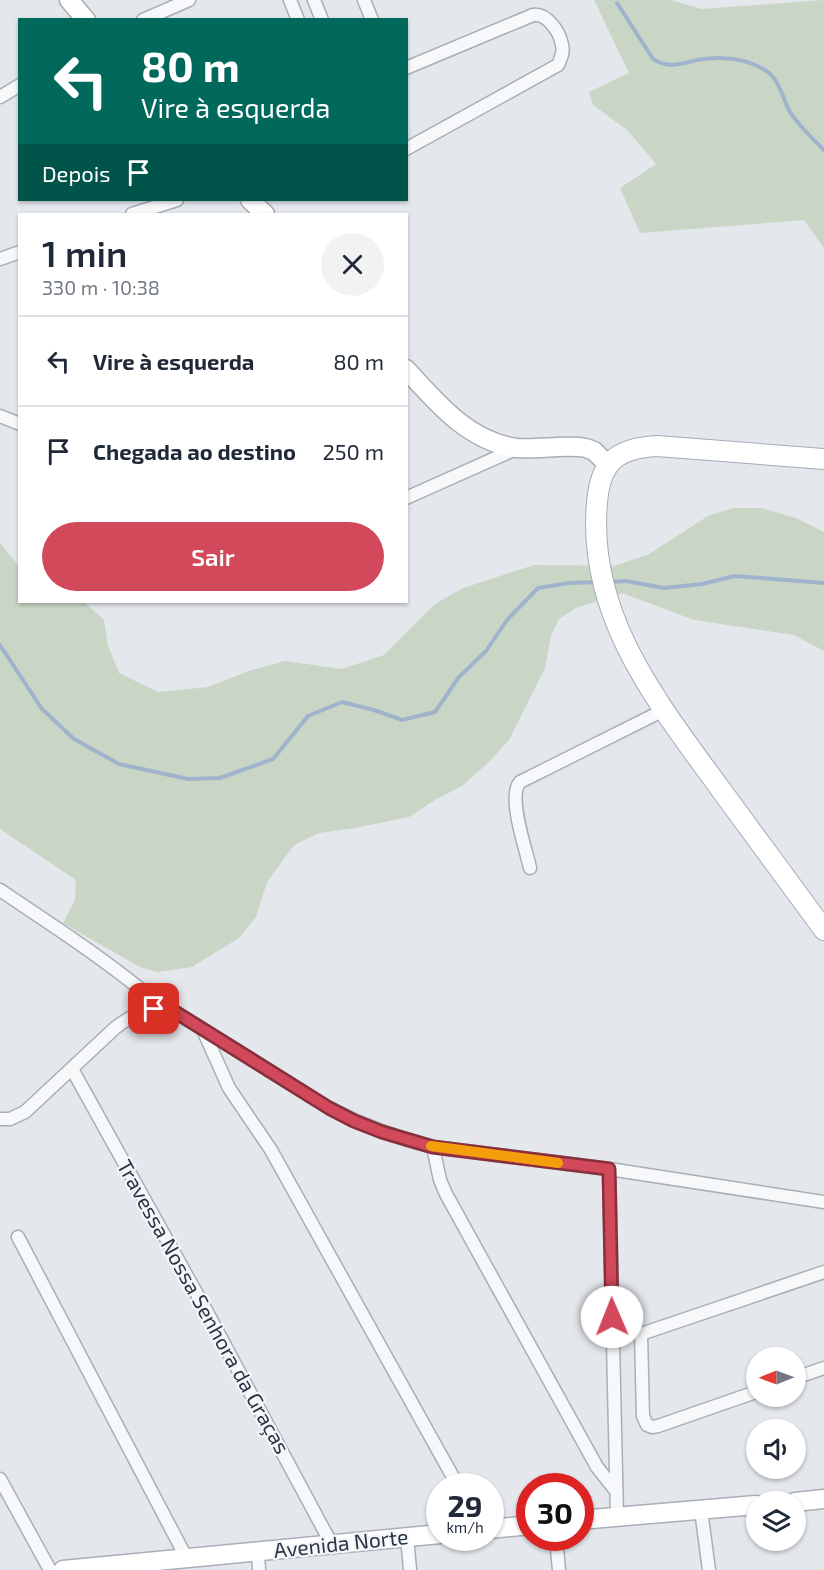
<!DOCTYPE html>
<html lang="pt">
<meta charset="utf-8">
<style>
body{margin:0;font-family:"Exo 2",sans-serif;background:#f2f2f3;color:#1f2937;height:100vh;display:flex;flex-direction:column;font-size:22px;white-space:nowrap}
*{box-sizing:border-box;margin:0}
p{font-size:20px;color:#747a83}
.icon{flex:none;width:33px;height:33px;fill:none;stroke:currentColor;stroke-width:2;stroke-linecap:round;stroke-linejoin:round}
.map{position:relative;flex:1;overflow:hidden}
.sheet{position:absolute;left:18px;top:213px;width:390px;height:390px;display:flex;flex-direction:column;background:#fff;border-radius:0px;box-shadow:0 2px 4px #0004}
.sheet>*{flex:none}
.guide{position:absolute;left:18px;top:18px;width:390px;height:183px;border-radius:0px;box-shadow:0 2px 4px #0004;background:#00695c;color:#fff;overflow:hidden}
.needle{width:39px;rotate:269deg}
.controls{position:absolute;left:746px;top:1347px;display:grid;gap:12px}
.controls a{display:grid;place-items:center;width:60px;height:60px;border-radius:50%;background:#fff;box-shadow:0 2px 4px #0004;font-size:30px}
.speed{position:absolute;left:426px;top:1473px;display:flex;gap:12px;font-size:30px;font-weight:700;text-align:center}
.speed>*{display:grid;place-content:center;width:78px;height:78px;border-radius:50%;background:#fff;box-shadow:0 2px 4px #0004;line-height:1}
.speed small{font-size:15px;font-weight:400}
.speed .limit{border:9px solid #d22;background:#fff;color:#111}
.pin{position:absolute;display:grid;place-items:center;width:51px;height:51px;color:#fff;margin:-26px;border-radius:12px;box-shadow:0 3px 9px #0006}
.me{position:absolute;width:66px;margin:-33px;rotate:359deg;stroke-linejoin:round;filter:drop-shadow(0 0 4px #0008)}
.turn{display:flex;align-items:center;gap:21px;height:126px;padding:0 24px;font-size:27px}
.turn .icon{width:78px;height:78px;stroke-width:2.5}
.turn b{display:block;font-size:42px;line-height:51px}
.then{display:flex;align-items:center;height:57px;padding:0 24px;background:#0003;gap:12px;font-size:22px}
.round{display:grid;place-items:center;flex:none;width:63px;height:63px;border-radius:32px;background:#f2f2f3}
.overview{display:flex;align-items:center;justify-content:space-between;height:102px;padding:0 24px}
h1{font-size:36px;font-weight:600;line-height:45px}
.action{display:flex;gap:12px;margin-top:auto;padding:12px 24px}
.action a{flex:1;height:69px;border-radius:36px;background:#d1495b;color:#fff;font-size:24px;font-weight:600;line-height:69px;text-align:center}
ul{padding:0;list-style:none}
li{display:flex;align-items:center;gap:18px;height:90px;padding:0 24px;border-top:2px solid #e0e1e3}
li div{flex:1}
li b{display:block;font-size:22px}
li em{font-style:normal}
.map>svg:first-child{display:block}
.green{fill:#c9d6c5}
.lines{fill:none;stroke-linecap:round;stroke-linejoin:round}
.stream{stroke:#9fb4cc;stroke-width:4}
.street-casing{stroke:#a9aeb7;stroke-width:15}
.secondary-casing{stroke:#a9aeb7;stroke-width:21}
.primary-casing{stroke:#a3abb8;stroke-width:22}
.street{stroke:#f7f8fa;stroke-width:12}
.secondary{stroke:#fff;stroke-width:18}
.primary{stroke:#fff;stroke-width:20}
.route-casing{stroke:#882f3b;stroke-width:15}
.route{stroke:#d1495b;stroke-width:10}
.slow{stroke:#f59e0b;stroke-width:10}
.labels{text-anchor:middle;stroke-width:4.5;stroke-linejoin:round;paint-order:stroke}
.street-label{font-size:21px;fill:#2b3445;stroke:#f4f6f9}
</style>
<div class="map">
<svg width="824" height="1570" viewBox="0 0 824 1570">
<rect width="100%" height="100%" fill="#e4e7ec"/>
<path class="green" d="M594 0H671L701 9 824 0V248L804 220 640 233 620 188 656 164 627 130 593 105 589 92 629 73Z
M733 508H761L796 518 824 532V651L794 635 694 620 622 593 576 608 559 619 551 635 545 668 509 740 491 760 462 786 435 800 409 817 355 828 319 833 294 845 267 882 256 917 239 938 192 967 157 972 140 967 63 923 75 900 76 880 0 829V543L19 566 20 602H84L104 620 108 646 119 673 158 692 208 687 252 670 285 661 342 669 384 655 435 604 463 588 534 565 614 566 649 554 708 516Z"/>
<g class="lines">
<path class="stream" d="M617 3 653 59C669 69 680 64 697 60 721 56 747 58 768 72 780 82 783 99 790 112 799 126 812 138 824 150
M610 582 626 581 664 588 702 584 735 576 824 583
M0 645 42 709 74 739 119 764 188 779 220 778 273 759 308 716 342 702 374 710 402 720 435 712 459 677 486 651 507 620 538 588 569 583 597 582"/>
<g class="street-casing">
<path id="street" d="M290 0 298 20
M314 0 322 20
M364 0 372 20
M143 20 189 0
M406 68 533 15C547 13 560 32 562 45 564 52 561 58 558 65L406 149
M0 97 20 85
M132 214 177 200
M0 259 20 252
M0 416 20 424
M406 498 518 448
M530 868C526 849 507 796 520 782L664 710
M0 890C56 928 113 964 164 1009
M203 1030 229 1088 271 1150 458 1486
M72 1069 208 1314 332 1545
M0 1119H10L25 1112 115 1028C132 1015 150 1005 172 1010L329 1108C362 1125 397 1138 433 1147L609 1169 824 1202
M433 1147 440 1180 446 1194 597 1467 616 1491
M609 1169 617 1516
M18 1237 187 1559
M795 1378 824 1368
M756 1392 658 1426 652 1427 647 1425 643 1416 641 1334 824 1272
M0 1479 50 1570
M701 1510 709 1570
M407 1537 410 1570
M556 1538 559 1570
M258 1553 259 1570"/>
</g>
<g class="secondary-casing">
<path id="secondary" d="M69 0 86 20
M250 200 265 214
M406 369C437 403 469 442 517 448 540 450 564 444 586 448L594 451 608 465
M795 1502 824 1499
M580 1520 756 1505
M490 1529 530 1525
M63 1570 440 1534"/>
</g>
<g class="primary-casing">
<path id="primary" d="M824 459 657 446C617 448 600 462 597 503 587 615 657 702 719 787 754 835 789 882 824 930"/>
</g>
<use href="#street" class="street"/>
<use href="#secondary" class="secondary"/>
<use href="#primary" class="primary"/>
</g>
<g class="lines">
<g class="route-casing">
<path id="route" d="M154 1009 172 1010 329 1108 354 1121 382 1132 433 1147 609 1169 612 1317"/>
</g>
<use href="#route" class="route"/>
<path class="slow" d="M431 1146 558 1163"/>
</g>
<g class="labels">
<g class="street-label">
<text transform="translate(203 1307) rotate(61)" y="7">Travessa Nossa Senhora da Graças</text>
<text transform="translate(341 1544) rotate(-6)" y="7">Avenida Norte</text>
</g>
</g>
</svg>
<div class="controls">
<a><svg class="needle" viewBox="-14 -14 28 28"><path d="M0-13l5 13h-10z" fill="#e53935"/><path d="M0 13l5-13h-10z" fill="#747a83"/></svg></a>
<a><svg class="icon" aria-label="sound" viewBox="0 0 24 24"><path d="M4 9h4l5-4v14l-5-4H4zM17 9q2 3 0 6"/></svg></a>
<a><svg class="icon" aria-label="layers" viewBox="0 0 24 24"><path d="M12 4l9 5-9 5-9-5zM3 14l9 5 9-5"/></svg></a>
</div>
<div class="speed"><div>29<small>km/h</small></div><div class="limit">30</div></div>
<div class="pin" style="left:154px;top:1009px;background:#d93025"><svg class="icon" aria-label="arrive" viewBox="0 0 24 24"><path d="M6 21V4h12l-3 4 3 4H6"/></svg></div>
<svg class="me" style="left:612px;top:1317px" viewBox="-20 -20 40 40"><circle r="19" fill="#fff"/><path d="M0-13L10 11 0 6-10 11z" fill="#d1495b"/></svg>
<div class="guide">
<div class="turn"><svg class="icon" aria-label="left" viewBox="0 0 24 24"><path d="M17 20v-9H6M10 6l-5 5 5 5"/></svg><div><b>80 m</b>Vire à esquerda</div></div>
<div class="then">Depois<svg class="icon" aria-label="arrive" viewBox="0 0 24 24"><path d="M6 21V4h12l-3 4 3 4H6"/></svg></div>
</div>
<section class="sheet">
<div class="overview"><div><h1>1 min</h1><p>330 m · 10:38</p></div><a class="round"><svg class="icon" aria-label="close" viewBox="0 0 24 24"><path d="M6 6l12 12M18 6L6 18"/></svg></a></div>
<ul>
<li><svg class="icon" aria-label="left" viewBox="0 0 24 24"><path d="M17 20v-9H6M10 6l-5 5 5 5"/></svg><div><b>Vire à esquerda</b></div><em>80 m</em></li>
<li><svg class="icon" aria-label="arrive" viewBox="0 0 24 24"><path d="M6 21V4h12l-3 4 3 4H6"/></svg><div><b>Chegada ao destino</b></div><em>250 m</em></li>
</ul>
<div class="action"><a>Sair</a></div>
</section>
</div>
